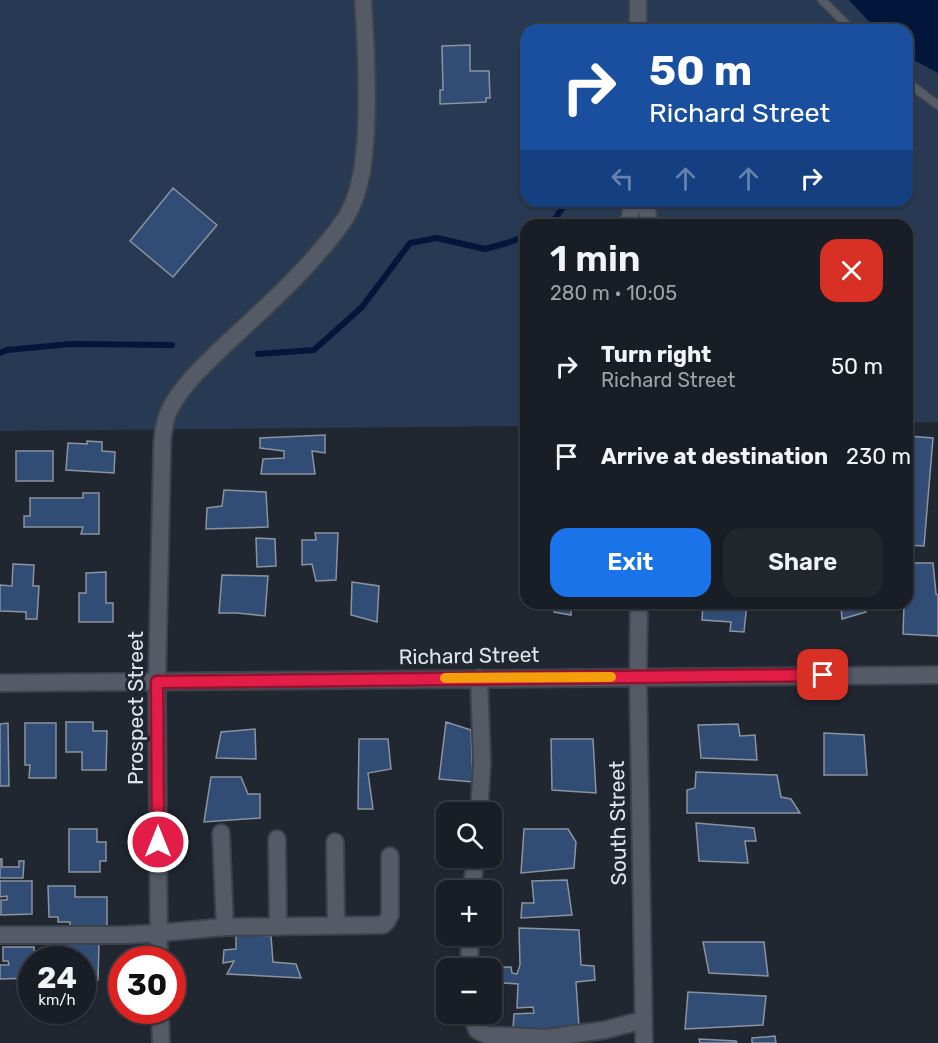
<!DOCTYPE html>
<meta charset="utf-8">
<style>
body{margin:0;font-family:Rubik,sans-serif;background:#22262d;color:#f1f3f6;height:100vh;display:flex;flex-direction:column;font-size:22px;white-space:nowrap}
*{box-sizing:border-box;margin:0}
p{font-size:20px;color:#9fa2a7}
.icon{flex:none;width:33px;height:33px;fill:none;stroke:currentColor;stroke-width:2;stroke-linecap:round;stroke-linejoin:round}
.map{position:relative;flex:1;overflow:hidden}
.details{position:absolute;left:520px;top:219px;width:393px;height:390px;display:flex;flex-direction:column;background:#191d25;border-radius:18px;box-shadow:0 2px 4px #0004,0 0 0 2px #373b42}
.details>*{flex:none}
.top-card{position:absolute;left:520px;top:24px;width:393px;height:183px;border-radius:18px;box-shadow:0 2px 4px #0004,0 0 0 2px #373b42;background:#1a4fa0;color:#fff;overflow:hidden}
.tools{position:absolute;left:436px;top:802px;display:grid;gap:12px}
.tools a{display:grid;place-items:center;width:66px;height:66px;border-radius:12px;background:#191d25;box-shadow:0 2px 4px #0004,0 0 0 2px #373b42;font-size:30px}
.speed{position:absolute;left:18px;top:946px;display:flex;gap:12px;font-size:30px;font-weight:700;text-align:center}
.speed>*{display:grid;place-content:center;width:78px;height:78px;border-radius:50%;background:#191d25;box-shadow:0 2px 4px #0004,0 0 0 2px #373b42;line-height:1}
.speed small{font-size:15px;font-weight:400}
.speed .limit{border:9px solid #d22;background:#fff;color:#111}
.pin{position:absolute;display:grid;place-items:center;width:51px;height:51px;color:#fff;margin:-26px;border-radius:12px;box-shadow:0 3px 9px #0006}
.me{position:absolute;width:66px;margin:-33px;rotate:0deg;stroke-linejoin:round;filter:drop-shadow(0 0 4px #0008)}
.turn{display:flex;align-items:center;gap:21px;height:126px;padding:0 30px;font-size:27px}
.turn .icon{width:78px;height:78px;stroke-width:2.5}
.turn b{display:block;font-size:42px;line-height:51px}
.lanes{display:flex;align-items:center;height:57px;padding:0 30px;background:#0003;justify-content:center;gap:30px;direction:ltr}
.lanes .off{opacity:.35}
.round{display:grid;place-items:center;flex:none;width:63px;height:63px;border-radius:18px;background:#22262d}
.summary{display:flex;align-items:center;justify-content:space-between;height:102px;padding:0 30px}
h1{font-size:36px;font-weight:600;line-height:45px}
.button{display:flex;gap:12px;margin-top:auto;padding:12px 30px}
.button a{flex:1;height:69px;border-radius:18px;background:#1a73e8;color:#fff;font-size:24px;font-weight:600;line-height:69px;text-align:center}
.button a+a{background:#22262d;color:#f1f3f6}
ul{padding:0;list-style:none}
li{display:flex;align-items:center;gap:18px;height:90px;padding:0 30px}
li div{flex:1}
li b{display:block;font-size:22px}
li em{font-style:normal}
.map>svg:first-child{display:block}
.green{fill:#283954;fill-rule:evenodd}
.water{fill:#01163a}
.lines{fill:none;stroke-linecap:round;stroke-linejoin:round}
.stream{stroke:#01163a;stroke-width:6}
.building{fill:#324d75;stroke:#8b939f;stroke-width:1.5}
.lane-casing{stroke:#3d434b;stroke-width:11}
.street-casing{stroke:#3d434b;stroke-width:20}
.lane{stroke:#545b67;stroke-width:8}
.street{stroke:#545b67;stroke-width:16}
.route-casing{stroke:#92132f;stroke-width:15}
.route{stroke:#e11d48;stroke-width:10}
.slow{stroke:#f59e0b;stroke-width:10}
.labels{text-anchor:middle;stroke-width:6;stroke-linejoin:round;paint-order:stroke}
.street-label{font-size:21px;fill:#dfe3ea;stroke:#212731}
</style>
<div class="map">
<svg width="938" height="1043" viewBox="0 0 938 1043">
<rect width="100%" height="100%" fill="#212731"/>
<path class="green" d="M0 0H938V422L908 423V225H526V426L0 431ZM526 30H908V201H526Z"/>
<path class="water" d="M849 0H938V73L908 57V30H877Z"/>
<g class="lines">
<path class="stream" d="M551 225 567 201
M0 353 7 350 71 344 172 345
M258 354 314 350 362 307 410 243 437 238 485 249 507 243 526 236"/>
</g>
<path class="building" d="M470 45V71H489L490 98H486V102L440 104V90H443L442 46Z
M173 188 217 225 173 277 130 241Z
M325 435V453L312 451 315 474H261L263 459 284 458V451L260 448V438Z
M908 436 933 438 924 546 908 545Z
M87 441 102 442V451L115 452 114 473 66 470 68 443 87 444Z
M16 451H53V481H16Z
M224 490 266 492 268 527 206 529 207 508 222 506Z
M83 493H99V534H81L83 527H24V516H30V498H83Z
M315 533H338L336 580 316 581 312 564 302 565V540H316Z
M256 538 275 539 276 566 257 567Z
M908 563H933L936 594 938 595V636L903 634 904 603H908Z
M13 564 34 565 33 586H39L37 619H26V612L0 611V585L12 586Z
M106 572V603H113V622H79V593H86V573Z
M222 575 268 576 265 616 237 613H219Z
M352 582 379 586 377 622 351 615Z
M554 603H571V615L554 612Z
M703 603H747L744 632 730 631 731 622 702 620Z
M818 603H863L866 612 842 619 841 608 818 606Z
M66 722H93V731H107L106 770H82V752H66Z
M446 722 471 730 473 782 439 779Z
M8 723 9 786H0V724Z
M25 723H56V778H29L30 765H25Z
M738 724 740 736 755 735 757 760 701 758 698 725Z
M255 729 256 759 216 758 221 732Z
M824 733 864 735 867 775H824Z
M359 739H388L391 769 368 773 373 809H358Z
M551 739H593L596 793 552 790Z
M696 772 777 775 781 797 791 799 800 813H687V790L695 788Z
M211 777H241L248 794H260V818L204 822Z
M696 823 754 828 756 841H745L748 863 699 861Z
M69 829H97V842H106V861H100V872H69Z
M524 829H568L576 842 574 868 521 873Z
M0 859H2V867H19V861H24L23 878H0Z
M567 880 572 915 521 918 522 903H534L532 881Z
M0 881H32V914L1 915V900H7V896L0 897Z
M48 886H75V897H107V927H70V922H58V917H49Z
M519 928 579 930 581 965 594 966 595 980 576 982 579 1027 571 1030 513 1029 514 1014 534 1013 533 1007 517 1008 518 984 492 982V969L483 968 511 967 512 973 517 974 520 965Z
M236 934 271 936 273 962 296 964 301 978 227 974 234 961 223 963 224 950 236 949Z
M703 942H764L768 976 709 973Z
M50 943 99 944 98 980H82V960H49Z
M3 947H34V960H32V978L0 979V965H9L8 961H3Z
M688 992 766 996 763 1025 685 1029Z
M775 1036 776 1043H752V1038Z
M699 1039 736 1041 737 1043H700Z"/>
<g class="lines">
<g class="lane-casing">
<path id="lane" d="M822 0 852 30
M908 83 938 105"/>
</g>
<g class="street-casing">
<path id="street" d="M638 0V30
M645 201 650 225
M628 225 633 201
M639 603 638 676 644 1043
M479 678 482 762 479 813
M0 683 938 675
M221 833 225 927
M277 839 278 927
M335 842 336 925
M472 891 475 858
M0 935H124L159 933 225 927 383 925 387 921 390 915V856
M159 960 157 682 162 455C162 441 163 424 169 411 180 387 206 363 225 345 257 315 291 285 319 252 330 239 341 227 349 212 362 187 364 159 366 132 368 88 366 44 363 0
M469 969 470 936
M160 1011 161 1043
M471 1014 477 1030 487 1035 546 1038 605 1030 643 1020"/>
</g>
<use href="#lane" class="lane"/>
<use href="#street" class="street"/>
</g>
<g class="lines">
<g class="route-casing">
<path id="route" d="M158 842 157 682 823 675"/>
</g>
<use href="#route" class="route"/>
<path class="slow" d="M445 678 611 677"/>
</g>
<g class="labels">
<g class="street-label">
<text transform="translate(469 656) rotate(-1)" y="7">Richard Street</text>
<text transform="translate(136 708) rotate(-90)" y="7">Prospect Street</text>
<text transform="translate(618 823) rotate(-91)" y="7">South Street</text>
</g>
</g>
</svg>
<div class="tools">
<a><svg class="icon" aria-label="search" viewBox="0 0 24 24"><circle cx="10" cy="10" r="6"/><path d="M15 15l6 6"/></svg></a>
<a>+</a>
<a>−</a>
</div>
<div class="speed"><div>24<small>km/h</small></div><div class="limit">30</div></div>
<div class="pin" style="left:823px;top:675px;background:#d93025"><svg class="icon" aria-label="arrive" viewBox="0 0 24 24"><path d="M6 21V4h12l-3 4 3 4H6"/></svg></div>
<svg class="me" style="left:158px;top:842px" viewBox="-20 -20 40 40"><circle r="17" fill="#e11d48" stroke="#fff" stroke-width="3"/><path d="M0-11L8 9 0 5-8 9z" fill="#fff"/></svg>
<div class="top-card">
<div class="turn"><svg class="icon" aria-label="right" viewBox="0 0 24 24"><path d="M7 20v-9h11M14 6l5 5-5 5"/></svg><div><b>50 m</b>Richard Street</div></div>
<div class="lanes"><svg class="icon off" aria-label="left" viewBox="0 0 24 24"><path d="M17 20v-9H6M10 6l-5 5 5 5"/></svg><svg class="icon off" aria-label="ahead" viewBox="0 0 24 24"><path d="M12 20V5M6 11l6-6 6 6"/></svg><svg class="icon off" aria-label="ahead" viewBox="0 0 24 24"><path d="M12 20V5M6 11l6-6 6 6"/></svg><svg class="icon" aria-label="right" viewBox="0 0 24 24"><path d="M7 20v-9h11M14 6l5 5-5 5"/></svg></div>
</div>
<section class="details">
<div class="summary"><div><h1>1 min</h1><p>280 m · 10:05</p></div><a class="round" style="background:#d93025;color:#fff"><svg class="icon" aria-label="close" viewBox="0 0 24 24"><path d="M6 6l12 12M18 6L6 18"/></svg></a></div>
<ul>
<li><svg class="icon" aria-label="right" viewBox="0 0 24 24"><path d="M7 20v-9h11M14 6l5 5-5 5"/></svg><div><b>Turn right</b><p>Richard Street</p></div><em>50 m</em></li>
<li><svg class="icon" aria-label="arrive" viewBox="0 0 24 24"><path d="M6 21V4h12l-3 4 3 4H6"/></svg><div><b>Arrive at destination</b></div><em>230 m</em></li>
</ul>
<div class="button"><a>Exit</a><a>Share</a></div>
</section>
</div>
